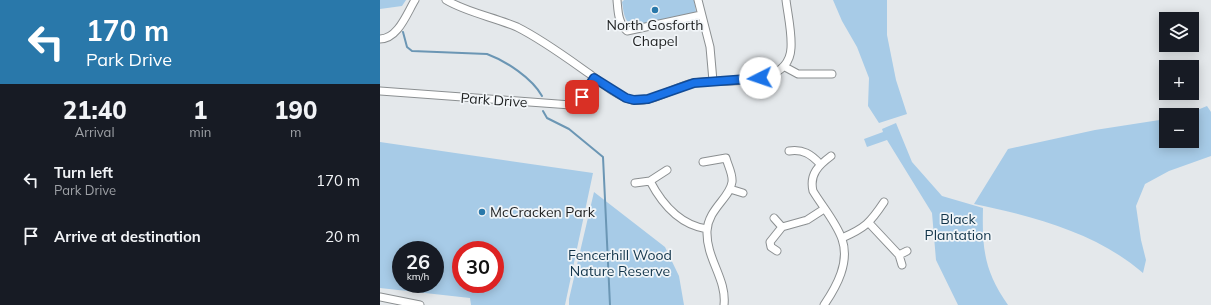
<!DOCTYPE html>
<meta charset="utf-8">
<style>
body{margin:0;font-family:Mulish,sans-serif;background:#242831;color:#f1f3f6;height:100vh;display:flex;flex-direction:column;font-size:15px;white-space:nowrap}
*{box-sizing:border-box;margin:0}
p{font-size:13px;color:#9ea1a6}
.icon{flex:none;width:22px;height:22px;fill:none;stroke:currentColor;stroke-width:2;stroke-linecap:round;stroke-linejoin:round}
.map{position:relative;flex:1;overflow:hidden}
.panel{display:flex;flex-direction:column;background:#171b24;width:380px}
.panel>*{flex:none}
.banner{background:#2978aa;color:#fff;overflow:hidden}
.fabs{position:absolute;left:779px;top:12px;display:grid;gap:8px}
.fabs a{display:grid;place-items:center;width:40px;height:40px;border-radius:0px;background:#171b24;box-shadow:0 2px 10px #0003;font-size:20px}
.speed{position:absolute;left:12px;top:241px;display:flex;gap:8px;font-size:20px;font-weight:700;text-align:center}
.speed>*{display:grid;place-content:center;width:52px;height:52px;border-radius:50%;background:#171b24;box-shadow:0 2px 10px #0003;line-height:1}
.speed small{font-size:10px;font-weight:400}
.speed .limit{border:6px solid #d22;background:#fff;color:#111}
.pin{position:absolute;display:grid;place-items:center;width:34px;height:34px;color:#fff;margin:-17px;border-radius:8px;box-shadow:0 2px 6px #0006}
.me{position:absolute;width:44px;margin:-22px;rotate:266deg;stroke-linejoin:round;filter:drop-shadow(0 0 3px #0008)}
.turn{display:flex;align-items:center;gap:14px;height:84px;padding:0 20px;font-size:18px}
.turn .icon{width:52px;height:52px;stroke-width:2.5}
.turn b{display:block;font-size:28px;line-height:34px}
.eta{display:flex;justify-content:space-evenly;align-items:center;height:68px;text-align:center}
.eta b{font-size:24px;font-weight:800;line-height:28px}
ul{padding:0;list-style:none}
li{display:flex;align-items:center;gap:12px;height:56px;padding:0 20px}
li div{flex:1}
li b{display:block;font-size:15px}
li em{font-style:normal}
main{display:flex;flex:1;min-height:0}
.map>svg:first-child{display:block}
.green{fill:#a7cbe7;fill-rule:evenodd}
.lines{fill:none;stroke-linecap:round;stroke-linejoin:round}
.stream{stroke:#6b96b4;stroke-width:2}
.street-casing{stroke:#8b8f91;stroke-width:9}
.street{stroke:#fff;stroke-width:7}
.route-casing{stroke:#114b97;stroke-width:10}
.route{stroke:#1a73e8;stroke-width:7}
.poi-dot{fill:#2978aa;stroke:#f1f5f8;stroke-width:1.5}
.labels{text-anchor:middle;stroke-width:3.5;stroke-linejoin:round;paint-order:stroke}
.poi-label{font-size:14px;fill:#1e2021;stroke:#f1f5f8}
.street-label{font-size:14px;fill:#1e2021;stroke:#f1f5f8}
.park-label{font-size:14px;fill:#11344a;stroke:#f1f5f8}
</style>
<main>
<section class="panel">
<div class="banner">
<div class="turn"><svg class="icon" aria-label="left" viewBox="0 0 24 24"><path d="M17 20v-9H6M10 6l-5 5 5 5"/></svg><div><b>170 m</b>Park Drive</div></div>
</div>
<div class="eta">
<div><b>21:40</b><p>Arrival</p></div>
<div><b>1</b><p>min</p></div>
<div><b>190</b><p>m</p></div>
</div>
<ul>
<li><svg class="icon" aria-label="left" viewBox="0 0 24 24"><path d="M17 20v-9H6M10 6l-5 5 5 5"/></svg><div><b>Turn left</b><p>Park Drive</p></div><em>170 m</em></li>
<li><svg class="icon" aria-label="arrive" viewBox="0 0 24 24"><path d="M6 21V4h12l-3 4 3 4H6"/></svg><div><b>Arrive at destination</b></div><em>20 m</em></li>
</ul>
</section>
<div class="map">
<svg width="831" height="305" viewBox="0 0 831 305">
<rect width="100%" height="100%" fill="#e4e8eb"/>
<path class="green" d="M0 0H26L22 6 0 9Z
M244 0H314L316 12 310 16 257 28C244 23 244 14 242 2Z
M453 0H507V35L516 80 527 114 499 123 488 106 489 78 477 47 462 21Z
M827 106 831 112V156L789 171 765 184 756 206 761 240 766 260 763 273C717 233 653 216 594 204L628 149 715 130 786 119V141H812V115H805Z
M516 123 532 162 562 196 603 208C602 248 604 271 628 305H578L556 260 552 213 507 140 487 147 484 139 503 132 502 129Z
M0 142 213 173 185 305H91L90 298 0 288ZM21 250H55V284H21ZM81 250H115V284H81Z
M214 192 285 247 299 276 304 305H189V299Z"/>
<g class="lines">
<path class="stream" d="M23 32 27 47 32 51 107 54C126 61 152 78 162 96
M163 111 167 118 189 129 223 157 230 305"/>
<g class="street-casing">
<path id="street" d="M66 0C88 13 114 17 137 27 163 40 187 58 211 75 223 84 237 96 252 100 269 104 295 87 313 83 342 78 409 90 411 48 412 32 408 16 406 0
M237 0C238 11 238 23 247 31L321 15
M318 0 330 47 333 81
M0 39C18 39 27 13 35 0
M405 67 418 74H452
M0 91 191 105C203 100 208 88 214 78
M409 151C423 149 431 154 440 164
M323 162 346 158C348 166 353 174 352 182 350 198 328 209 327 231 326 259 347 279 344 305
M270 181C282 204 300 225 327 229
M255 183 270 181 287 170
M350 189 363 193
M394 218 402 227
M489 223 519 255 527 251
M462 238C485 228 490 223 504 202
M397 251 391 247 390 242 402 227 427 220 444 209
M519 255 522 265
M0 297 40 305
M444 305C457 286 470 262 462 239 456 222 442 206 433 191 429 174 439 165 451 156"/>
</g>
<use href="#street" class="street"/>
</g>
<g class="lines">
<g class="route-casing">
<path id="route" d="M202 97 214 78 246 98 254 100 268 99 314 83 380 78"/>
</g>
<use href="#route" class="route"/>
</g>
<g class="poi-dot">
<circle cx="275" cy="10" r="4"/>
<circle cx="102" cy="212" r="4"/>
</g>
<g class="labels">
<g class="poi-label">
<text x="275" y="30">North Gosforth<tspan x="275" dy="16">Chapel</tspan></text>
<text x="110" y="217" text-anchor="start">McCracken Park</text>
</g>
<g class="street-label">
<text transform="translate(114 100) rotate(4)" y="5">Park Drive</text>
</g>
<g class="park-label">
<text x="578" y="224">Black<tspan x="578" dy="16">Plantation</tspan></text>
<text x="240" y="260">Fencerhill Wood<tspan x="240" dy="16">Nature Reserve</tspan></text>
</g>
</g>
</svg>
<div class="fabs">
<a><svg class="icon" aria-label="layers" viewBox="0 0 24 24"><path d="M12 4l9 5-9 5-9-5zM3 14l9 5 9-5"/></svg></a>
<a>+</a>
<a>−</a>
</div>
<div class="speed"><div>26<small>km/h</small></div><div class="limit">30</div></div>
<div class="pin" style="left:202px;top:97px;background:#d93025"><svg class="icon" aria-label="arrive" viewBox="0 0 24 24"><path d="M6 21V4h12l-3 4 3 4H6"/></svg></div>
<svg class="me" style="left:380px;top:78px" viewBox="-20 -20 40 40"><circle r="19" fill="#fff"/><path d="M0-13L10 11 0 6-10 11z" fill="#1a73e8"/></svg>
</div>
</main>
